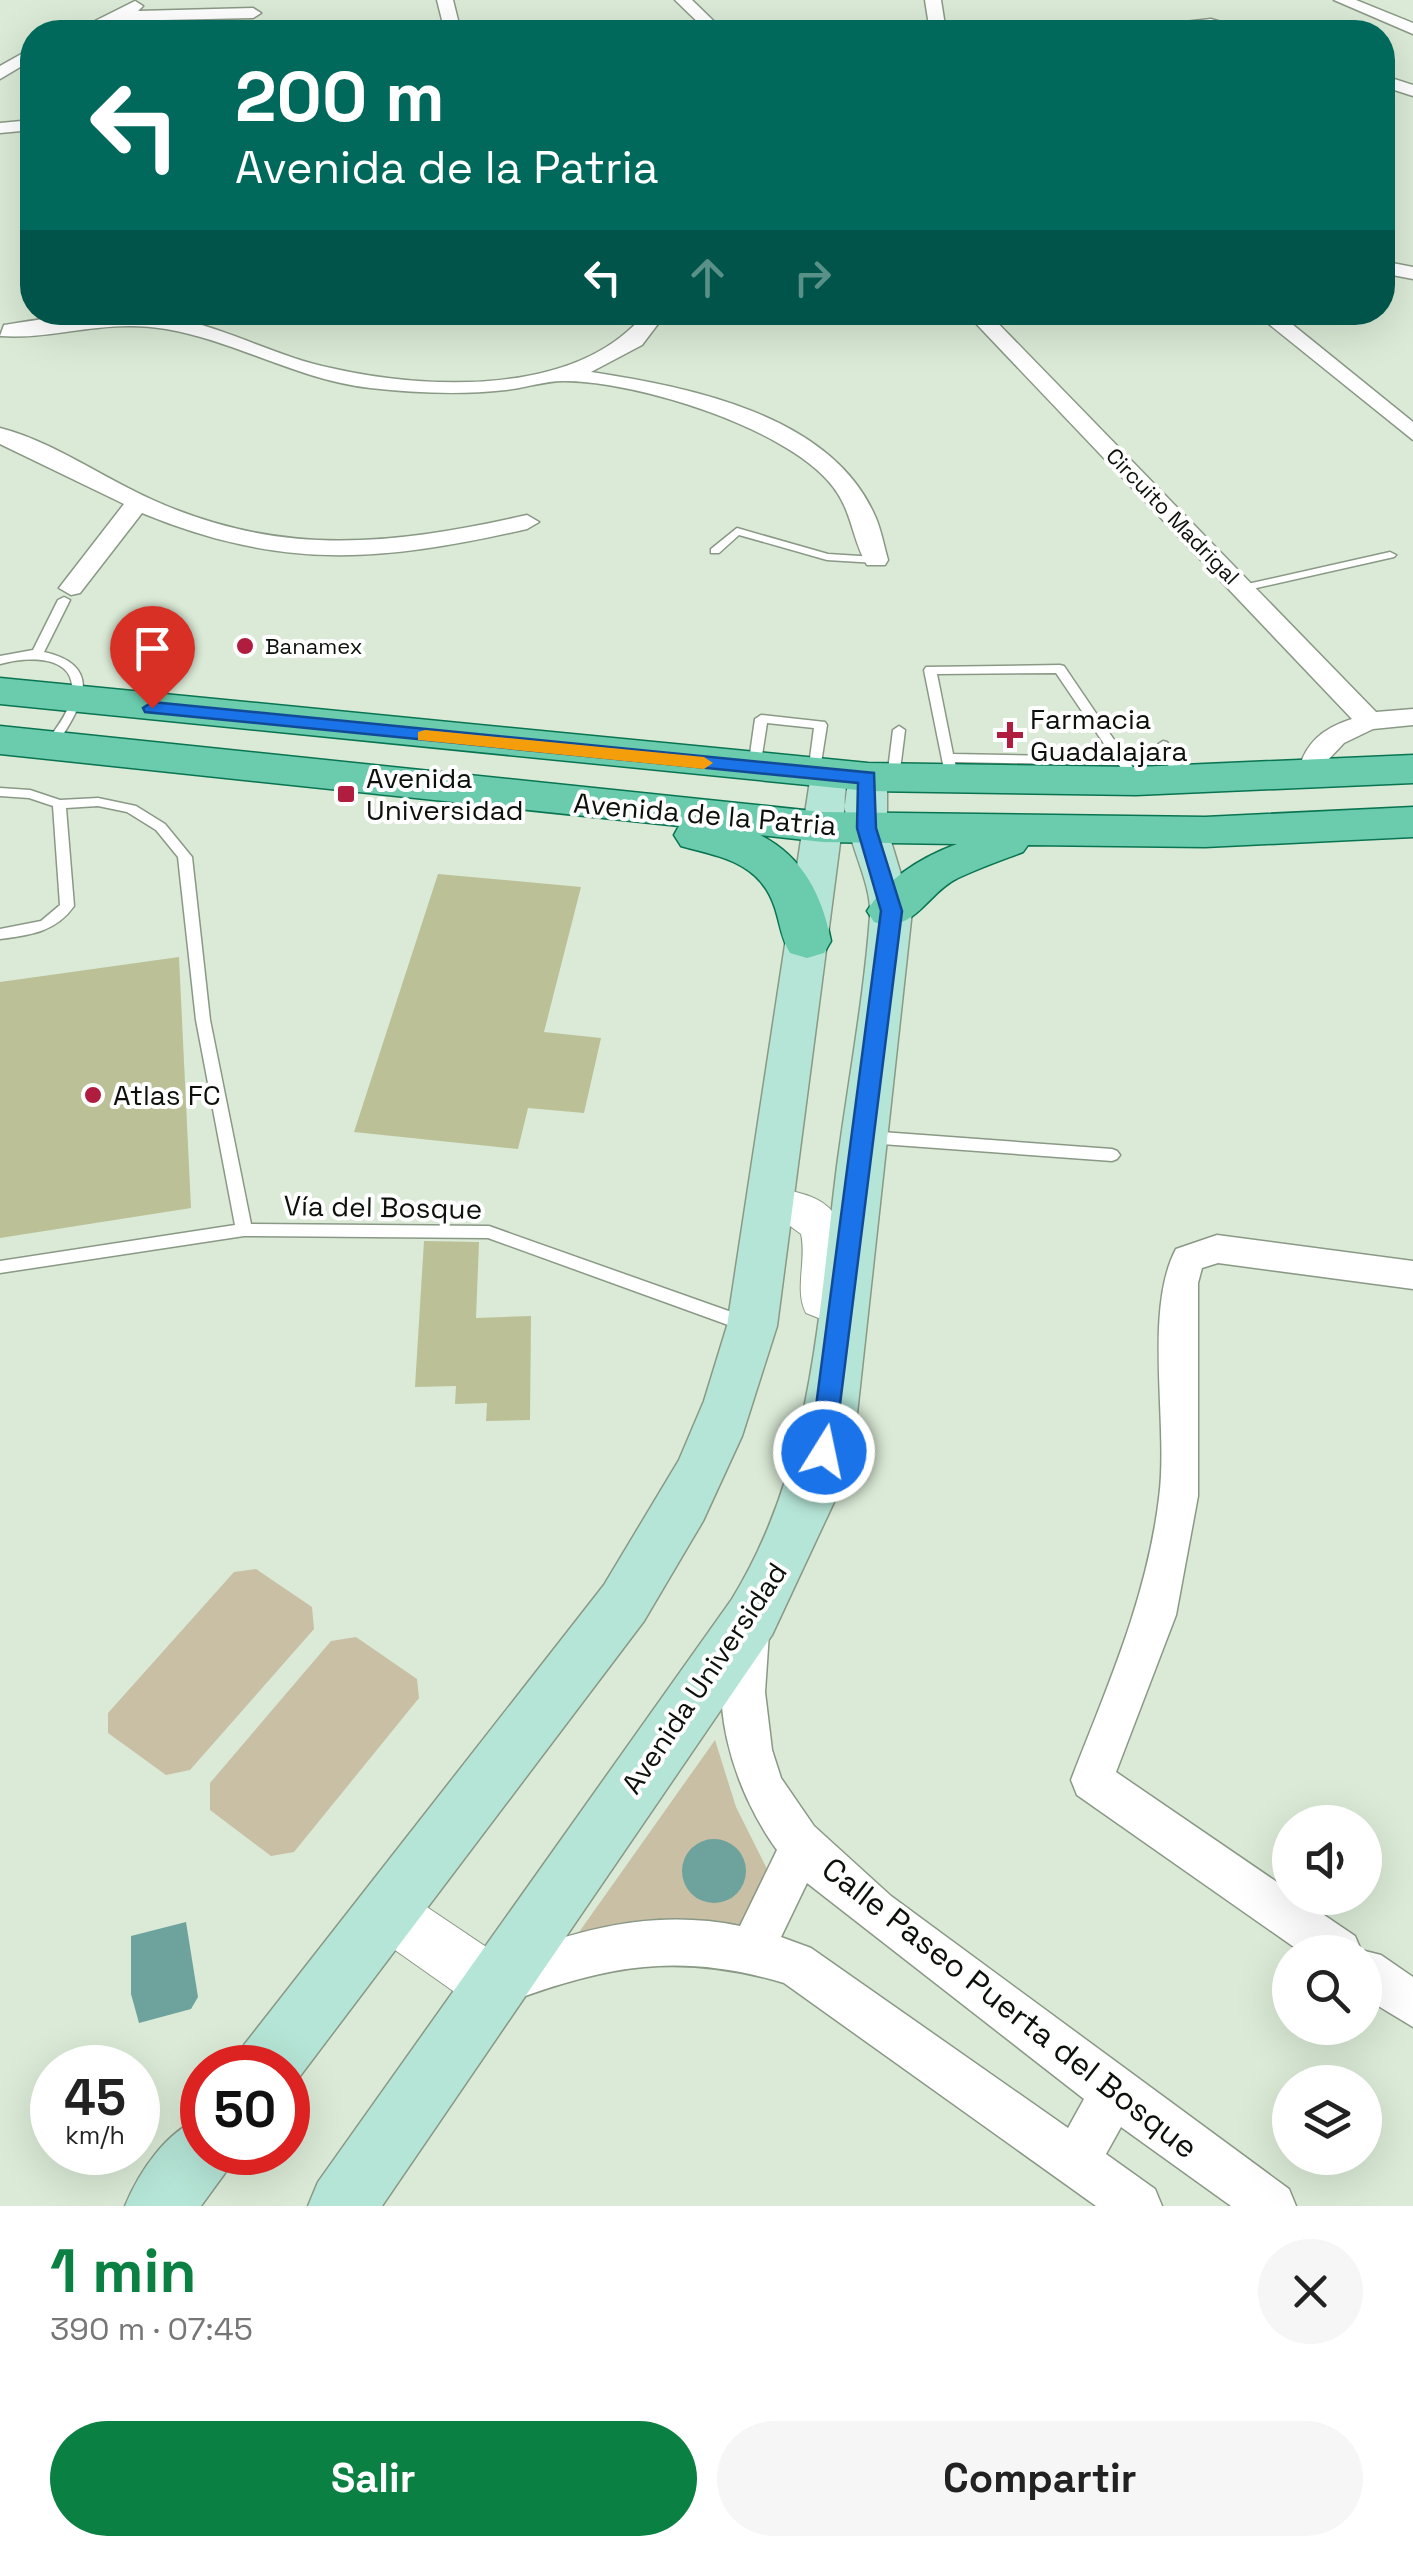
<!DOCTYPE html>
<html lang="es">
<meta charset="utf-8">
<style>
body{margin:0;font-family:"Space Grotesk",sans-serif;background:#f6f6f6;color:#222;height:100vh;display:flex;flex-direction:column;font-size:38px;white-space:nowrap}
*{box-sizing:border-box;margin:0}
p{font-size:32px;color:#767676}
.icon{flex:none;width:55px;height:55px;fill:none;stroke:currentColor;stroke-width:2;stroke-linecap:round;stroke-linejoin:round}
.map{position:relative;height:2206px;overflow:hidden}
.side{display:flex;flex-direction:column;background:#fff;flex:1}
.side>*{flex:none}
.banner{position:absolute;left:20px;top:20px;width:1375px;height:305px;border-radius:40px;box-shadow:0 10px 40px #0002;background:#00695c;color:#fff;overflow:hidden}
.controls{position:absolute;left:1272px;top:1805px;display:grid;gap:20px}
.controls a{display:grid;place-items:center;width:110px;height:110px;border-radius:50%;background:#fff;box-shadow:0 10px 40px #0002;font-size:50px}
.speed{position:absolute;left:30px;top:2045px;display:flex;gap:20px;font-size:50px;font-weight:700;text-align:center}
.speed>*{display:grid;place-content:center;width:130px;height:130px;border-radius:50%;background:#fff;box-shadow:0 10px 40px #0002;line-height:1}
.speed small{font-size:25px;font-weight:400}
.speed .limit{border:15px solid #d22;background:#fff;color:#111}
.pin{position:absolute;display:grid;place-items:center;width:85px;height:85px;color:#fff;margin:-102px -42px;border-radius:50% 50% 50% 0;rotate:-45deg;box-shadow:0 0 10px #0007}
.pin .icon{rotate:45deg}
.me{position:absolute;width:110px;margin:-55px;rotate:10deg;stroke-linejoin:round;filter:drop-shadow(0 0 8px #0008)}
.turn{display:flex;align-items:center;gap:35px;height:210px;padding:0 50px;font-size:45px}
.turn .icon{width:130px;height:130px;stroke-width:2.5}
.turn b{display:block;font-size:70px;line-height:85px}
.lanes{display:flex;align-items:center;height:95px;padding:0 50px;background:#0003;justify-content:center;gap:50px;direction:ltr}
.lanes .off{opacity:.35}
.round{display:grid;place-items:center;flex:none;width:105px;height:105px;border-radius:52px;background:#f6f6f6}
.headline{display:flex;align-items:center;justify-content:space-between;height:170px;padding:0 50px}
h1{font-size:60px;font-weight:800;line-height:75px;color:#0b8043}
.action{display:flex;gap:20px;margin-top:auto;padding:20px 50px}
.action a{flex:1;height:115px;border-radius:60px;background:#0b8043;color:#fff;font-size:40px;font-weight:800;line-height:115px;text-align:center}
.action a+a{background:#f6f6f6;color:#222}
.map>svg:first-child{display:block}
.green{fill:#c9bfa5}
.water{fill:#6ea29c}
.building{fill:#bbc097}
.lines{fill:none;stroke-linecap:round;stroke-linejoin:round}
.service-casing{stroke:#8a9886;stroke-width:3}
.minor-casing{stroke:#8a9886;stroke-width:3}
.tertiary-casing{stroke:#8a9886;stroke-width:2}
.secondary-casing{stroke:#8a9886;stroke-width:3}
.primary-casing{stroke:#097451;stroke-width:3}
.service{fill:#fff;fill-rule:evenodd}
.minor{fill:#fff;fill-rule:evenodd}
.tertiary{fill:#fff;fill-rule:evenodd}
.secondary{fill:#b5e5d6;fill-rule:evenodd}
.primary{fill:#6acbad;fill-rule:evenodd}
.route{fill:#1a73e8;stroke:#114b97;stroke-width:2.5}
.slow{fill:#f59e0b}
.poi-dot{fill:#b01d3e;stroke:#fff;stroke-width:4}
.labels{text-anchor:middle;stroke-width:8;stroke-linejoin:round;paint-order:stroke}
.far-street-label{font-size:22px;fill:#0c120b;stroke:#fff}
.far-poi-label{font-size:22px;fill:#0c120b;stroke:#fff;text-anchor:start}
.poi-label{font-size:28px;fill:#0c120b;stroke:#fff;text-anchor:start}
.street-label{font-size:28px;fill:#0c120b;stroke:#fff}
.near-street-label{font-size:32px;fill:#0c120b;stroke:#fff}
</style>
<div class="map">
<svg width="1413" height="2206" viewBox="0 0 1413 2206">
<rect width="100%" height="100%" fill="#daead6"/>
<path class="green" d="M256 1569 312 1607 314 1629 190 1770 166 1775 108 1733V1713L234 1572Z
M356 1637 417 1679 419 1698 294 1852 271 1856 210 1810V1783L331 1641Z
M715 1740 736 1807 772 1879 749 1923 726 1929 666 1918 577 1935Z"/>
<path class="water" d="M682 1871a32 32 0 1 1 64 0a32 32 0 1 1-64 0Z
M186 1922 198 1997 191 2009 139 2023 131 1994V1936Z"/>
<path class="building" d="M438 874 581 887 544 1032 601 1038 584 1113 528 1108 518 1149 354 1132Z
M179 957 191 1208 0 1238V982Z
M424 1241 479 1242 476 1318 531 1316 530 1420 486 1421 487 1403 455 1404 456 1386 415 1387Z"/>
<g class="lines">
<g class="service-casing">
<path id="service" d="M737 528 828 554 876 557 882 560 876 563 827 560 739 535 719 553H711V549Z
M1390 552 1396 555 1394 557 1243 591 1237 588 1243 585Z
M64 597 70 600 44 652C110 667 77 713 54 749L50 750 44 746C52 733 64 720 69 705 86 655 31 655 0 664V656L33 650 58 600Z
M1060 665 1064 666 1142 781 1141 784H1131L1119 765 955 762 958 781 952 785 947 784 924 670 926 667ZM1056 673 1113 757 953 754 937 674Z
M761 715 825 722 827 725 819 776H809L808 773 814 728 767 723 760 768 754 772 750 771 748 768 755 719Z
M899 726 905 730 899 778 893 782 887 778 893 730Z
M1163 741 1167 742 1189 780 1188 783 1183 784 1178 783 1157 745Z
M0 788 30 790 60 800 98 798 136 806 165 824 192 857 210 1020 251 1224 489 1226 754 1320 756 1325 754 1330 748 1332 742 1330 488 1238 244 1236 0 1273V1261L235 1225 196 1020 178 857 156 830 127 812 98 806 66 808 74 906C56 932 30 935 0 939V929L41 921 60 905 53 806 29 798 0 796Z
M868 1131 1112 1149 1117 1151 1120 1155 1117 1159 1112 1161 868 1143 863 1141 860 1137 863 1133Z"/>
</g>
<g class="minor-casing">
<path id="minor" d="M437 0H453L461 32H445Z
M675 0H692L725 32H708Z
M925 0H941L946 32H930Z
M1334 0H1356L1413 23V34Z
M135 1 143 6 138 11 253 8 261 13 253 18 118 21 93 32H73Z
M1211 19 1254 32H1131L1139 27Z
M32 48V60L0 79V66Z
M1382 75 1413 85V96L1382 86Z
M32 120V130L0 133V123Z
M1382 261 1413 267V279L1382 273Z
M646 312H667L642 345 591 372C688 387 831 414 875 516 881 529 884 546 888 560L885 565H867C851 538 853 510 830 483 783 427 639 382 566 381 547 380 526 388 506 390 461 395 415 393 370 388 298 380 236 341 166 329 105 318 55 340 0 336L4 325C56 317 110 307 163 316 222 325 273 356 331 368 427 390 579 397 646 312Z
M965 312H987L1376 712 1413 709V725L1373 729 1344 743 1328 760 1322 781H1302L1298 775C1303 744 1323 728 1352 719Z
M1254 312H1277L1413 422V440Z
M0 428C52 441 103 478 153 500 282 558 393 545 527 515L539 522 527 529C382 562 283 571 142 513L80 593 71 595 59 588 124 504 0 444Z
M1217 1235 1413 1261V1289L1218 1263 1202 1268 1198 1283V1496L1176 1615 1116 1772 1290 1891V1898H1299L1355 1936 1361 1950 1381 1955 1413 1977V2027L1365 1998V1952H1301L1077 1795 1071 1780C1107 1687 1147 1598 1159 1498 1169 1426 1143 1311 1176 1249Z
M749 1614 763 1620 769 1633 765 1692 772 1750 781 1778 814 1826 891 1896 1289 2189 1296 2206H1231L1121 2127 1106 2154 1155 2189 1162 2206H1096L784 1983C679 1952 609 1965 509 2002L493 1995 486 1979 493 1963C573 1930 653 1908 740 1926L777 1850C733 1790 702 1692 735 1620ZM807 1883 1084 2099 1068 2128 811 1948 781 1937Z"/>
</g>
<g class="tertiary-casing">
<path id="tertiary" d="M770 1188C788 1190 808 1193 823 1203 855 1225 852 1283 836 1313L821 1319 806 1313C794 1290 807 1260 801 1234L786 1223 755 1215 749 1204 755 1193Z
M387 1885 406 1893 513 1965 521 1985 513 2005 493 2013 473 2005 368 1931 360 1912 368 1893Z"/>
</g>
<g class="secondary-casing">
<path id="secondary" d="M830 762 844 765 849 774 777 1326 742 1436 703 1521 644 1621 288 2092V2068H235L244 2045 604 1585 679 1460 704 1401 727 1326 811 774 816 765Z
M868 765 882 768 887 777V828L912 911 856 1423 835 1500 772 1635 382 2206H308L318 2182 732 1599C813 1467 818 1316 837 1166 848 1083 864 999 870 916 873 870 825 814 854 768Z
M202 2117V2152H234L225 2173 201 2206H125C140 2170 166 2132 202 2117Z"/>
</g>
<g class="primary-casing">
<path id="primary" d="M0 678 868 763 1136 767 1413 755V783L1136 795 868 791 0 704Z
M0 726 823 812 1205 817 1413 807V837L1205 847 1028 845 1023 852C1002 860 979 868 958 878 925 894 916 934 874 922L867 911C887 878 922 857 957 844L823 842 760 835C803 857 822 895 831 941L824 953 807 958 790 953C781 938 780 923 775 908 760 862 721 857 681 846L674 835 679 826 0 754Z"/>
</g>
<use href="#service" class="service"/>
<use href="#minor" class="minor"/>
<use href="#tertiary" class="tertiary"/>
<use href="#secondary" class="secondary"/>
<use href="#primary" class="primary"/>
</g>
<path class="route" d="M152 702 874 773 876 828 902 911 833 1460H814L810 1452 881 911 857 828 858 783 145 712 143 708Z"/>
<path class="slow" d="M425 730 704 757 713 763 704 769 418 740V732Z"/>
<g class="poi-dot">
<circle cx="245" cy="646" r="10"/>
<path d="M1005 720h10v10h10v10h-10v10h-10v-10h-10v-10h10z"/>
<rect x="336" y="784" width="20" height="20" rx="5"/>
<circle cx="93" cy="1095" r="10"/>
</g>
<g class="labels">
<g class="far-street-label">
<text transform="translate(1173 516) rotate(46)" y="8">Circuito Madrigal</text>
</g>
<g class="far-poi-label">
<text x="265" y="654">Banamex</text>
</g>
<g class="poi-label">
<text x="1030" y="729">Farmacia<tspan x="1030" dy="32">Guadalajara</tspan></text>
<text x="366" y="788">Avenida<tspan x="366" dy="32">Universidad</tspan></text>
<text x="113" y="1105">Atlas FC</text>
</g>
<g class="street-label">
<text transform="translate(705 814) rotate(5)" y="10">Avenida de la Patria</text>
<text transform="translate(383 1207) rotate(1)" y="10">Vía del Bosque</text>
<text transform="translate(704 1678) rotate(-56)" y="10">Avenida Universidad</text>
</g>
<g class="near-street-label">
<text transform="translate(1010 2008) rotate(38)" y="11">Calle Paseo Puerta del Bosque</text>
</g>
</g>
</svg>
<div class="controls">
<a><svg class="icon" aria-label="sound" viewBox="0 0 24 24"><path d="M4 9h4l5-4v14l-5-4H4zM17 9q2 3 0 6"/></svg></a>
<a><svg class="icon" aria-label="search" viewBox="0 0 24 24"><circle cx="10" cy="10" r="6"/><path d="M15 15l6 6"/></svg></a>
<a><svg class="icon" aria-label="layers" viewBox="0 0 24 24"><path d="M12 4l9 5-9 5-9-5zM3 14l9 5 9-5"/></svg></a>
</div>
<div class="speed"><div>45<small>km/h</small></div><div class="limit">50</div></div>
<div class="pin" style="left:152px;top:708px;background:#d93025"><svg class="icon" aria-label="arrive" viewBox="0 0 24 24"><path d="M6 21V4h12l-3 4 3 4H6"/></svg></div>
<svg class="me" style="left:824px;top:1452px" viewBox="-20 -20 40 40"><circle r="17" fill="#1a73e8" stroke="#fff" stroke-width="3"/><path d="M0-11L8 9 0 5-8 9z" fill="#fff"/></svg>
<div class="banner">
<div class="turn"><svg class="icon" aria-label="left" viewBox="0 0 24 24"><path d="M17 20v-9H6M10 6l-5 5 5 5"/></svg><div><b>200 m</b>Avenida de la Patria</div></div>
<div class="lanes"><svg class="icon" aria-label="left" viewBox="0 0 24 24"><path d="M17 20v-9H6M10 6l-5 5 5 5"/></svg><svg class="icon off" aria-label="ahead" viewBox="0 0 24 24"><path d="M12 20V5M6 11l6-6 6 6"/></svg><svg class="icon off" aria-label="right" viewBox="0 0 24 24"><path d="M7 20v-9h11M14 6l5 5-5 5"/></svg></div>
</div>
</div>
<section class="side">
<div class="headline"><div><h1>1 min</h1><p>390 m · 07:45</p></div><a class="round"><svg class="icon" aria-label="close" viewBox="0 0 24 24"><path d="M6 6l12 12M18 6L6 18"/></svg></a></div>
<div class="action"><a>Salir</a><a>Compartir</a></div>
</section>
